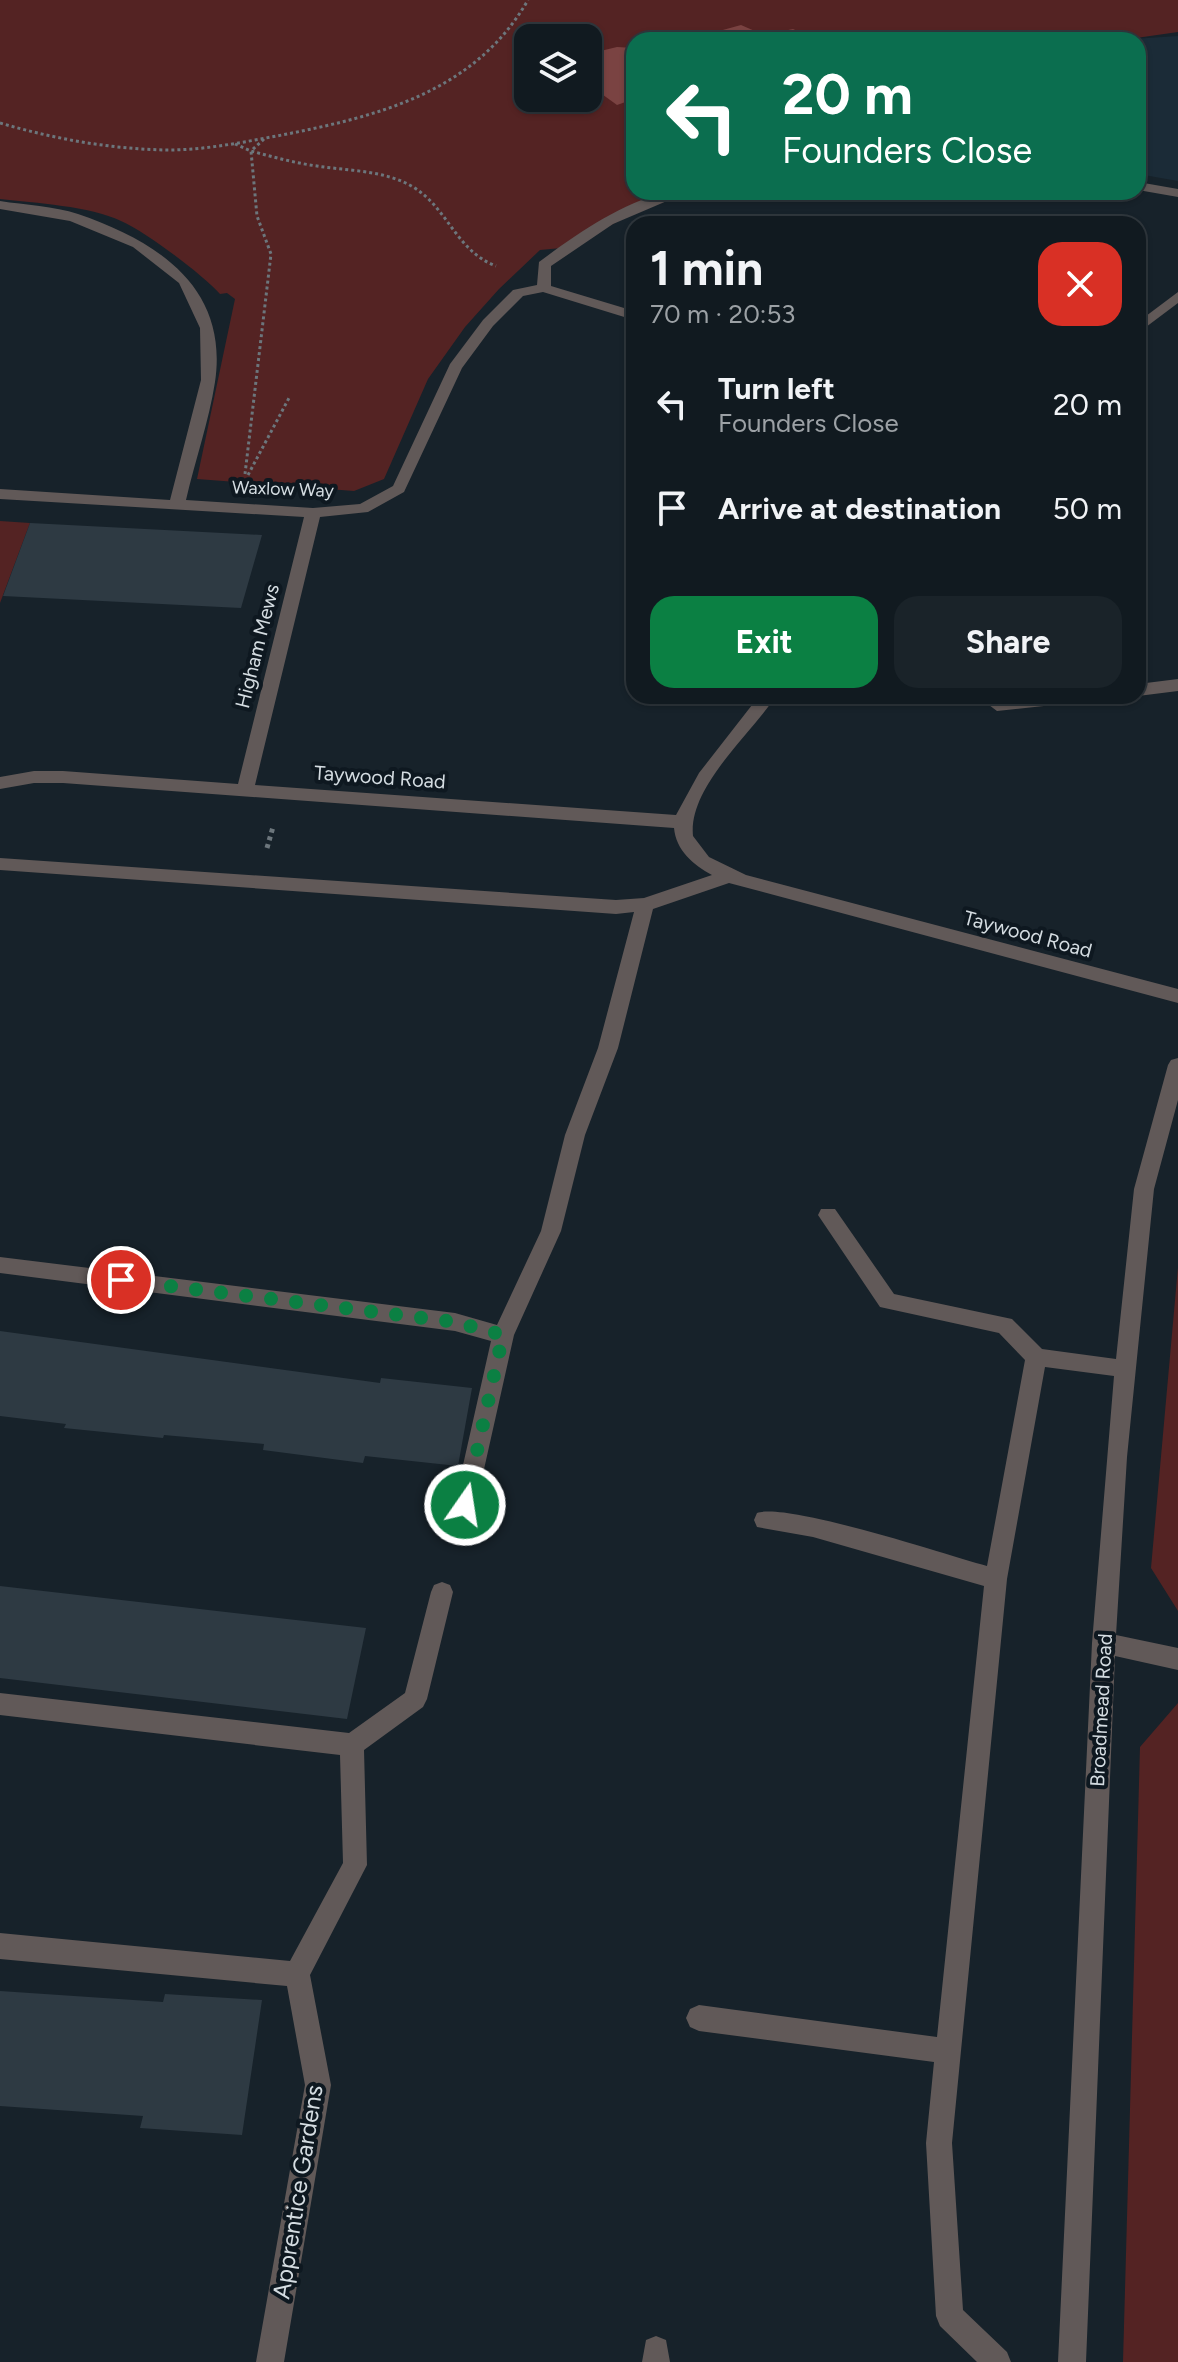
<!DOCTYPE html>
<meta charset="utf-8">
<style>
body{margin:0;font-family:Figtree,sans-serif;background:#1a2329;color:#f1f3f6;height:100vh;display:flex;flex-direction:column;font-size:30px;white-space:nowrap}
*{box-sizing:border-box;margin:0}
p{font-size:26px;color:#9ca1a5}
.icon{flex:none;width:44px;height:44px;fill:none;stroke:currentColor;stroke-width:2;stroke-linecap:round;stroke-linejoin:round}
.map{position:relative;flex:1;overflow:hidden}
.details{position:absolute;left:626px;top:216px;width:520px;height:488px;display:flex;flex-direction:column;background:#111a20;border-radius:24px;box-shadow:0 2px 6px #0004,0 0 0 2px #30383e}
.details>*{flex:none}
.hud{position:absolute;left:626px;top:32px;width:520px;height:168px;border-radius:24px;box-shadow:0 2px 6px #0004,0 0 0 2px #30383e;background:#0b6e4f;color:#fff;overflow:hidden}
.tools{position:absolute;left:514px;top:24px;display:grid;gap:16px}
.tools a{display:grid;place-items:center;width:88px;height:88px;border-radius:16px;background:#111a20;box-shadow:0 2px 6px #0004,0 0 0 2px #30383e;font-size:40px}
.pin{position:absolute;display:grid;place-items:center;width:68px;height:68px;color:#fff;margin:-34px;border:4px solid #fff;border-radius:50%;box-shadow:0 2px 8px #0007}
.me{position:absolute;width:88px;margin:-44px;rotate:13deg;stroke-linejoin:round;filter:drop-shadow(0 0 6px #0008)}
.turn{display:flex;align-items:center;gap:28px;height:168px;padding:0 24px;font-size:36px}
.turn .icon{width:104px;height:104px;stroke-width:2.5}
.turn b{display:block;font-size:56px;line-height:68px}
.round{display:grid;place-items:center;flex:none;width:84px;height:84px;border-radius:24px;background:#1a2329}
.summary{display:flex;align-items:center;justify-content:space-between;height:136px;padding:0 24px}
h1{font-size:48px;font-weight:700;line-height:60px}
.button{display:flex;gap:16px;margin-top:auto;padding:16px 24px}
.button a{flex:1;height:92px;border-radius:24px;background:#0b8043;color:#fff;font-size:32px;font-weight:700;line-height:92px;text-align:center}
.button a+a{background:#1a2329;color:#f1f3f6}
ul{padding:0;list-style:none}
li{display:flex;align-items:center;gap:24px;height:104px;padding:0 24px}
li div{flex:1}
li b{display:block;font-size:30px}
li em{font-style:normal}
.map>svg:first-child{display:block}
.built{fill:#1b2b37}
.green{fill:#542323;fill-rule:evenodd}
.forest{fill:#7a4342}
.building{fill:#2e3a43}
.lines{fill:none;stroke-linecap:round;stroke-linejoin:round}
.path-far1{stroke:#6c767c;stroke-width:3;stroke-dasharray:3 3;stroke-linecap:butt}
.path{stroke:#6c767c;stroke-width:5;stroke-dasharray:4 4;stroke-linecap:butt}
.minor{fill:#615958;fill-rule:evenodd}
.route{stroke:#0b8043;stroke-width:14;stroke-dasharray:0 25.2}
.labels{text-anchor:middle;stroke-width:8;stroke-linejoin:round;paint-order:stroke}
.far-street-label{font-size:18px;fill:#d4dce1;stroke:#0e1820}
.street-label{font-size:20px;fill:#d4dce1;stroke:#0e1820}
.near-street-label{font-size:24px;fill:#d4dce1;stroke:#0e1820}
</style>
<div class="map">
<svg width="1178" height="2362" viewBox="0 0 1178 2362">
<rect width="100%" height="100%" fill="#17222a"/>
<path class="built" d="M1178 36V181L1138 174V40H1117Z"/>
<path class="green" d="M0 0H1178V32L1122 40H634V192H678L659 198 572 247 540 250 499 289 465 327 428 379 384 479 354 491 197 479 235 299 227 293 220 294C202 274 146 232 121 221 90 206 35 203 0 199ZM528 38H588V98H528Z
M0 521 30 523 0 603Z
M1178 1267V1611L1151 1568Z
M1178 1703V2362H1123L1140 1747Z"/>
<path class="forest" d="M741 25 764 35 793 29 816 40H657L701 36Z
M617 47 634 48V99L617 105 588 84V54Z"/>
<path class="building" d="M30 523 262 535 241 608 3 596Z
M0 1331 380 1383 381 1378 472 1388 458 1466 365 1456 363 1463 263 1450 264 1444 164 1435 163 1438 64 1428 66 1424 0 1416Z
M0 1586 366 1628 347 1719 0 1678Z
M0 1991 163 2002 165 1994 262 2000 242 2135 140 2128 143 2116 0 2106Z"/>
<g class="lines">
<path class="path-far1" d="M0 123C55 139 110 149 167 150 206 150 244 142 282 135 379 116 475 92 528 0
M264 139 251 151C273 157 295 163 317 166 349 171 385 170 413 187 448 208 456 251 496 266
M235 144 251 151 257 216 271 254 245 474
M248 475 289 398"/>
<path class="path" d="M267 848 273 827"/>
<path class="minor" d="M1138 182 1178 189V197L1138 190Z
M666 192H688L613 224 551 266V286L634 311V320L543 292 523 296 493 326 462 368 404 492 368 512 320 517 255 785 676 815 699 773 759 696H776C751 734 688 787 693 836L709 857 746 875 1178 989V1003L729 883 653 909 618 1048 585 1135 561 1231 514 1335 476 1505 473 1512 465 1515 457 1512 454 1505 491 1341 455 1331 0 1273V1257L455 1313 497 1325 541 1231 565 1135 598 1048 634 912 616 914 0 870V858L616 900 644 898 712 875C693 865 676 850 674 828L63 783H34L0 789V777L34 771H63L238 784 304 517 0 499V489L170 500 201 380 200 328 179 283 133 247 70 221 0 209V201C25 205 54 206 78 214 157 241 229 287 215 382 209 421 195 461 186 500L313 508 360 504 393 486 450 364 483 320 513 290 537 285 539 262C578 233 618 205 666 192Z
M1178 292V303L1138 333V322Z
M1178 679V691L1138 696V684Z
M1028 696H1089L1081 702 997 711 989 705 997 699Z
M1178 1058V1100L1154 1189 1127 1457 1116 1635 1178 1648V1670L1115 1656 1086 2362H1058L1092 1643 1114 1376 1045 1367 1007 1579 952 2143 963 2310 1007 2352 1011 2362H977L940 2326 936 2316 926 2143 934 2062 699 2031 690 2027 686 2018 690 2009 699 2005 937 2037 984 1586 813 1537 757 1527 754 1520 757 1513C787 1502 947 1555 987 1566L1025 1360 999 1333 880 1307 818 1215 821 1209H835L894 1294 1012 1319 1042 1349 1116 1359 1134 1189 1168 1065 1171 1060Z
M442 1582 450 1585 453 1592 427 1699 423 1707 364 1750 367 1865 310 1975 331 2085 284 2362H256L305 2085 287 1986 0 1959V1933L290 1961 343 1863 340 1755 0 1715V1693L349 1733 405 1693 431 1592 434 1585Z
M656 2336 666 2340 670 2362H642L646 2340Z"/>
</g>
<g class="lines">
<path class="route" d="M121 1280 455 1322 503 1335 465 1505"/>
</g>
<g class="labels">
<g class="far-street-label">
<text transform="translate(283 489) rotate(2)" y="6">Waxlow Way</text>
</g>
<g class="street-label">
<text transform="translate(257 646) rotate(-76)" y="7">Higham Mews</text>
<text transform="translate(380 777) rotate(4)" y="7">Taywood Road</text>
<text transform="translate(1028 934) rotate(15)" y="7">Taywood Road</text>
<text transform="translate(1101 1710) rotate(-87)" y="7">Broadmead Road</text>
</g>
<g class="near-street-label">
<text transform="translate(298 2192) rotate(-81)" y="8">Apprentice Gardens</text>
</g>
</g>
</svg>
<div class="tools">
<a><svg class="icon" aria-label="layers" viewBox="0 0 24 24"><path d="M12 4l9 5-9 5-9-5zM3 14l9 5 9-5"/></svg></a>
</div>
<div class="pin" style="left:121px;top:1280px;background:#d93025"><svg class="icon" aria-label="arrive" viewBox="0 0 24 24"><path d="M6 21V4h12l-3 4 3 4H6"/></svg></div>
<svg class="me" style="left:465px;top:1505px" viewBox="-20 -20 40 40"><circle r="17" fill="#0b8043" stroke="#fff" stroke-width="3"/><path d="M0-11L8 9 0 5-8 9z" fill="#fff"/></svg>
<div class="hud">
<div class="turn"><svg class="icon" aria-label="left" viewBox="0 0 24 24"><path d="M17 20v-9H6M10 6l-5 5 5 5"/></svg><div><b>20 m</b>Founders Close</div></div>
</div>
<section class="details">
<div class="summary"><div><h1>1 min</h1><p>70 m · 20:53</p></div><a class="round" style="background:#d93025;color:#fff"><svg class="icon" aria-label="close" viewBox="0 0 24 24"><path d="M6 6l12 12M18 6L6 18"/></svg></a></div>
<ul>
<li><svg class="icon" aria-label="left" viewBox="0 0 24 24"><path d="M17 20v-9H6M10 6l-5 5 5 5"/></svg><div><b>Turn left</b><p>Founders Close</p></div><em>20 m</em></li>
<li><svg class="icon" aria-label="arrive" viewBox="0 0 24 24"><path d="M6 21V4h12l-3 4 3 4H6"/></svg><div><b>Arrive at destination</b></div><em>50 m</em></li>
</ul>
<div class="button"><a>Exit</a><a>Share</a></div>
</section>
</div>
